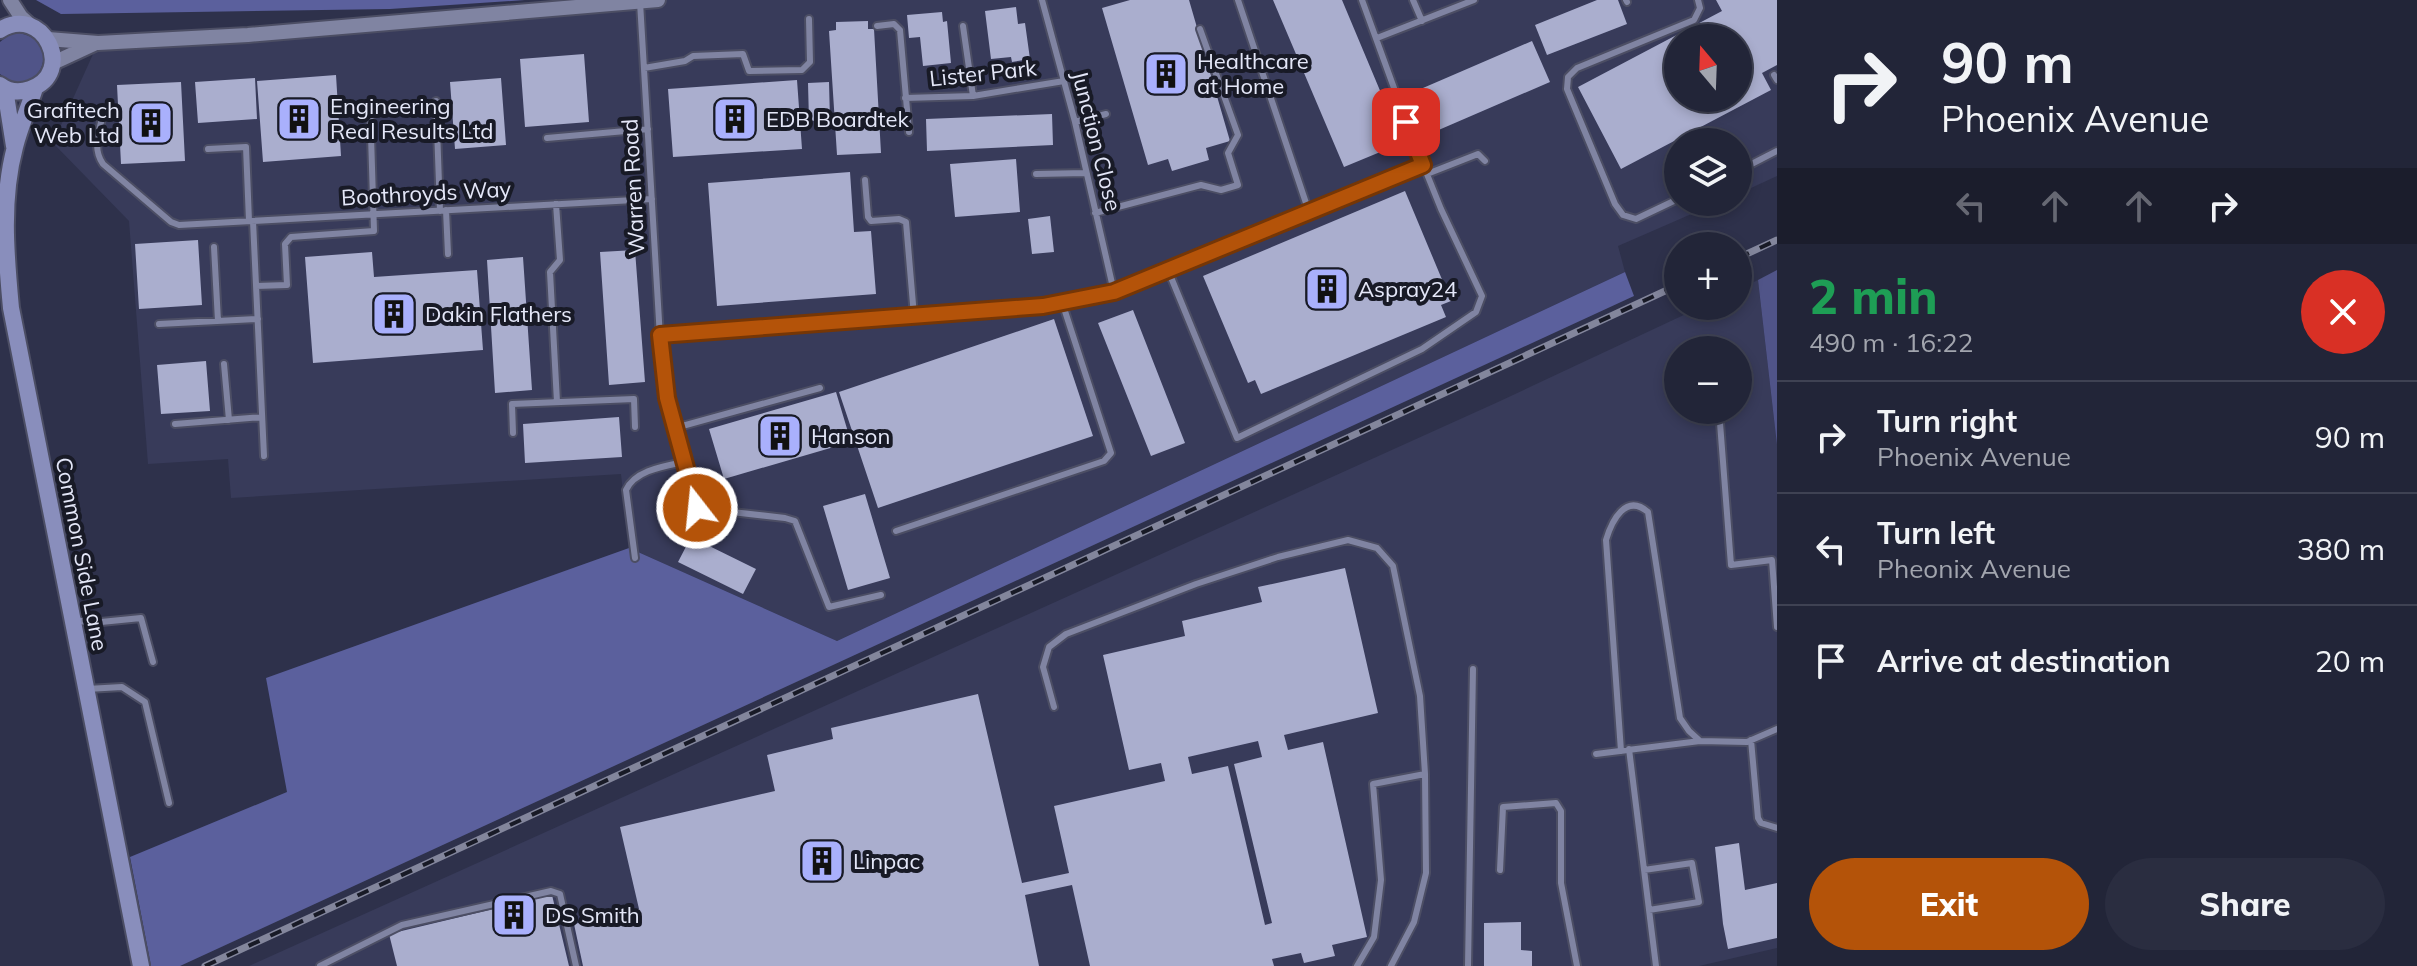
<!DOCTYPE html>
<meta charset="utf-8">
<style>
body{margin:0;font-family:Mulish,sans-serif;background:#2a2d40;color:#f1f3f6;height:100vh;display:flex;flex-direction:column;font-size:30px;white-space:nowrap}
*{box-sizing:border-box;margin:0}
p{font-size:26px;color:#a2a5ae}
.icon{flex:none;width:44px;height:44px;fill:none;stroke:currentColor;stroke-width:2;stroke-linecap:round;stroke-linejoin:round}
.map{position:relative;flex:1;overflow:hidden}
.panel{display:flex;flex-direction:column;background:#222538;width:640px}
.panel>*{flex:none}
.hud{background:#222538;color:#f1f3f6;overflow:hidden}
.needle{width:52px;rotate:341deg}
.buttons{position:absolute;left:1664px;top:24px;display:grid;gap:16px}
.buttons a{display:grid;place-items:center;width:88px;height:88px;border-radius:50%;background:#222538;box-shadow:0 4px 12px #0003,0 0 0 2px #3f4253;font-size:40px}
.pin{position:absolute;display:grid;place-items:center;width:68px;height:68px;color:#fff;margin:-34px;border-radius:16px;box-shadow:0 4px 12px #0006}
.me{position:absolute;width:88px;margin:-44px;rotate:344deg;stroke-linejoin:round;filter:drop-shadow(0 0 6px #0008)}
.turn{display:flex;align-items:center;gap:28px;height:168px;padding:0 32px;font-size:36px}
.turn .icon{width:104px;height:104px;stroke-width:2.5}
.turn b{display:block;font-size:56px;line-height:68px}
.lanes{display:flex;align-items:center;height:76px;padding:0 32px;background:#0003;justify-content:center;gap:40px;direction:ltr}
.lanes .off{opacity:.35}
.round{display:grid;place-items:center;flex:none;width:84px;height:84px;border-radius:42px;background:#2a2d40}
.overview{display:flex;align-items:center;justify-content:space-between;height:136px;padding:0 32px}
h1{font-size:48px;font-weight:800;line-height:60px;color:#1e9e55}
.primary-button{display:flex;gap:16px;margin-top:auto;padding:16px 32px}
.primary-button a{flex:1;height:92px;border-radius:48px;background:#b45309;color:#fff;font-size:32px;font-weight:800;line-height:92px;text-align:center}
.primary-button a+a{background:#2a2d40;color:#f1f3f6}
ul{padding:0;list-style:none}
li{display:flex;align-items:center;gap:24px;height:112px;padding:0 32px;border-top:2px solid #3f4253}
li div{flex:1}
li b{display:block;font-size:30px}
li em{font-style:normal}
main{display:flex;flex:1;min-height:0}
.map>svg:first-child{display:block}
.built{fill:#383b5a;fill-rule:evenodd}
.green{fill:#505488}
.forest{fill:#5b609d}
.building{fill:#aaaece;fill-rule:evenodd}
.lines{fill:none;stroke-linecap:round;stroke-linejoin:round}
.service-casing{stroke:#4c4e64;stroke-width:10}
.tertiary-casing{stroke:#4c4e64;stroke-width:18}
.secondary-casing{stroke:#4c4e64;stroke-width:20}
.service{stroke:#8084a2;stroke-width:6}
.tertiary{stroke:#8084a2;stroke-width:14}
.secondary{stroke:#898ebc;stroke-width:16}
.rail-casing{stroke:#83869c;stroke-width:7}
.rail{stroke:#181a26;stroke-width:4;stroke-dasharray:12;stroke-linecap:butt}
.route-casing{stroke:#753606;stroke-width:20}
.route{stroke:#b45309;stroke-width:14}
.labels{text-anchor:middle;stroke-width:8;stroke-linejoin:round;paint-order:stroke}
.poi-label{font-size:22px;fill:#e4e7f8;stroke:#181a26;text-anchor:start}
.street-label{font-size:22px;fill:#e4e7f8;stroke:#181a26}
</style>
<main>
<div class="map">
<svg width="1777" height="966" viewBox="0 0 1777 966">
<rect width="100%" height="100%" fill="#2e314b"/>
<path class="built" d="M643 0H1777V176L1738 194V142H1678V202H1719L1618 246 1625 272 837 641 629 548 621 474 231 498 228 459 148 464 129 221 53 143 98 43ZM1678 38H1738V98H1678Z
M1758 280 1777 445V948L1699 966H249L1498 402 1703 306H1738V290ZM1678 350H1738V410H1678Z"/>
<path class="green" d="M19 33C66 41 37 105 0 74V42L10 34Z
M1777 270V445L1758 280Z"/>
<path class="forest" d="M36 0H525L390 9 61 14Z
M1625 272 1634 296 180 966H151L130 857 287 792 266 678 629 548 837 641Z"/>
<path class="building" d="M1130 0H1189L1230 141 1206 148 1209 160 1172 171 1168 159 1148 165 1102 8Z
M1273 0H1342L1402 143 1344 167Z
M1597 0H1618L1627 24 1547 55 1535 25Z
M1716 0H1777V65L1762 73 1771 90 1621 169 1578 87 1722 11ZM1678 38H1738V98H1678Z
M1016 7 1018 24 1025 23 1030 59 1012 62 1011 57 991 59 985 11Z
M942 12 943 22 947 21 951 63 923 66 920 37 909 38 907 15Z
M868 21V29H874L881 153 837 155 829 31 836 30V22Z
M1532 41 1550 82 1434 132 1416 91Z
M584 54 589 122 525 127 520 59Z
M336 75 341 156 263 162 257 81Z
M255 78 257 119 198 123 195 82Z
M501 78 506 145 455 149 450 82Z
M797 80 802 149 673 157 668 89Z
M181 82 185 161 121 164 117 85Z
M829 82 830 120 809 121 808 83Z
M1052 114 1053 145 927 151 926 119Z
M1016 159 1020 212 955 217 950 164Z
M850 172 854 232 871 231 876 294 717 306 708 183Z
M1405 191 1451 301 1441 305 1446 317 1261 394 1255 380 1248 383 1203 276Z
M1050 216 1054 252 1032 254 1028 219Z
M198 240 202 305 139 309 135 244Z
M635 250 645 382 609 385 600 252Z
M372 252 374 277 477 270 483 350 313 363 305 257Z
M523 257 532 390 495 393 487 260Z
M1133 310 1185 443 1151 456 1098 323Z
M1054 319 1093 436 878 508 839 392Z
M206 361 210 411 161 414 157 365Z
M836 392 851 442 724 479 709 429Z
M619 417 622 457 525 463 523 424Z
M865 494 890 578 848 590 823 506Z
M691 537 756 569 743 594 678 562Z
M1345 568 1378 713 1284 735 1288 750 1323 742 1367 937 1332 945 1335 956 1304 963 1301 953 1272 959 1274 966H1090L1072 885 1025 895 1039 966H583L574 924 639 909 620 827 775 791 767 755 833 739 831 728 978 694 1022 883 1069 873 1054 806 1165 781 1161 763 1129 770 1103 655 1185 636 1182 621 1262 602 1258 587ZM1258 741 1262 757 1234 764 1272 923 1265 925 1228 766 1192 774 1188 757Z
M1739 843 1745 890 1777 883V938L1728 949 1723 924 1715 847Z
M552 895 569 966H397L389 934Z
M1521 922V950L1532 951V966H1484V923Z"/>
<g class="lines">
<g class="service-casing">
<path id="service" d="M1042 0 1075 122 1114 292
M1238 0 1309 212
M1362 0 1394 88
M1413 0 1422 21
M1626 0 1627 2
M640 2 662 371 667 398 697 508 785 518 795 521 829 607 881 595
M877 26 894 24 900 30 909 132
M963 26 973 96
M1377 38 1474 0
M644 68 685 61 693 56 743 54 749 71 802 70 810 62 809 19
M1774 75 1777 80
M905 98 973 96 1064 81
M436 101 440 211
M103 114C99 132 92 148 103 164L171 222 179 225 652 199
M1075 122 1106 114
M547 138 648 129
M208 149 246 147 249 221
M1675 165 1678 166
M1738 171 1777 151
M1036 174 1086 173
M1427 174 1478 154 1485 161
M865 180 868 217 871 221 899 219 906 222 914 316
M1678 199 1636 219 1623 215 1615 204 1567 89 1568 77 1577 68 1694 20 1700 8 1698 0
M556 204 560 260 550 272 557 402
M446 210 448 254
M1095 213 1201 185 1221 190 1238 185 1228 153 1238 135 1200 29
M253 221 264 456
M214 247 218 321
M1168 270 1237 438 1422 349 1476 312 1482 296 1441 209 1406 122
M256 286 287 285 285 244 291 237 374 231 370 104
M159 324 258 319
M660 335 1043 306 1114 292 1423 165
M224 364 229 420
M1719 410 1731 565 1772 560 1777 627
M175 424 262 417
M675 428 820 388
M513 433 512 404 634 399 635 427
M896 531 1104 461 1111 453 1062 302
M635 558 626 490C635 470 665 466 684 462
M76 620 91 623 141 618 153 662
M87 689 122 687 145 702 169 803
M1054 707 1043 667 1049 647 1066 634 1196 584 1278 557 1348 540 1377 548 1393 566 1420 696 1425 774 1373 784 1381 880 1374 937 1357 966
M1751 740 1758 818 1761 823 1777 828
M1629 749 1656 966
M1621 751 1606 540C1612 520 1626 493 1648 512L1680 718 1689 731 1700 741 1747 742 1777 729
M1596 754 1700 741
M1500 870 1503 807 1556 803 1561 811V883L1577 966
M1644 870 1692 863 1699 902 1649 910
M320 966 402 925 551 891 560 894 576 966
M1391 966 1414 922 1426 873 1425 774
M1468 966 1473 669"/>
</g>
<g class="tertiary-casing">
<path id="tertiary" d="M10 0 21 17 31 26
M48 39 98 43 248 35 658 0
M53 63 94 44"/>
</g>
<g class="secondary-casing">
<path id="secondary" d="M0 30C43 3 77 73 30 89 19 93 9 92 0 85
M35 88C29 107 20 127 15 147 1 199 6 255 11 308L141 966
M5 89 14 146"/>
</g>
<use href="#service" class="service"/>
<use href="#tertiary" class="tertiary"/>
<use href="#secondary" class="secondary"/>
<g class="rail-casing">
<path id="rail" d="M1738 258 1777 240
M205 966 1678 285"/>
</g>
<use href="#rail" class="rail"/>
</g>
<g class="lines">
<g class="route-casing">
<path id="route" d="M697 508 667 398 660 335 1043 306 1114 292 1423 165 1406 122"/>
</g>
<use href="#route" class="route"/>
</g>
<defs>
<g id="building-square" transform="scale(2.3)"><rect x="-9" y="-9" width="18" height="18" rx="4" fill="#a9b0fc" stroke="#181a26"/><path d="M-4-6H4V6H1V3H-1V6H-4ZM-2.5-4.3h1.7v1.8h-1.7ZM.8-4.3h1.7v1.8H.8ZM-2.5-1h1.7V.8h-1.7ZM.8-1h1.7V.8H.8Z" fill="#111"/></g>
</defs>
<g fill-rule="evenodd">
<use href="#building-square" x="1166" y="74"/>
<use href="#building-square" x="299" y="119"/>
<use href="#building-square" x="735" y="119"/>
<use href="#building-square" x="151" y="123"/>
<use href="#building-square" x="1327" y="289"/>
<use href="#building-square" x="394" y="314"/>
<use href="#building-square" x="780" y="436"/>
<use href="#building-square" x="822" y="861"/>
<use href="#building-square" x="514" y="915"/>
</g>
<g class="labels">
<g class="poi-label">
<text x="1197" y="69">Healthcare<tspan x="1197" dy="25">at Home</tspan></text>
<text x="330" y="114">Engineering<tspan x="330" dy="25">Real Results Ltd</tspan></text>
<text x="120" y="118" text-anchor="end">Grafitech<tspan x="120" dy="25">Web Ltd</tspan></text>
<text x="766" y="127">EDB Boardtek</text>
<text x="1358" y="297">Aspray24</text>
<text x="425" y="322">Dakin Flathers</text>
<text x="811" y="444">Hanson</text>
<text x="853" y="869">Linpac</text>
<text x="545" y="923">DS Smith</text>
</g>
<g class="street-label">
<text transform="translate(983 73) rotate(-6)" y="8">Lister Park</text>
<text transform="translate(1097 141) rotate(76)" y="8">Junction Close</text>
<text transform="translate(633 187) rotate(-93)" y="8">Warren Road</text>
<text transform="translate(426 193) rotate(-3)" y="8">Boothroyds Way</text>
<text transform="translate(82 554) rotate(79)" y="8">Common Side Lane</text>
</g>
</g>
</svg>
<div class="buttons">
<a><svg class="needle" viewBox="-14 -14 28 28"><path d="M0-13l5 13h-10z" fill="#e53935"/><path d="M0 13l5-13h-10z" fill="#a2a5ae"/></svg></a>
<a><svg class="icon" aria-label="layers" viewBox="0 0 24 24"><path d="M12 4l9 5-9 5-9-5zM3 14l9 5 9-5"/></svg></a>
<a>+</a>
<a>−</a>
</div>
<div class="pin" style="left:1406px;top:122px;background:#d93025"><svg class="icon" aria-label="arrive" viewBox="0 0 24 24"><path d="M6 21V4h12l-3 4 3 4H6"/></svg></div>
<svg class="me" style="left:697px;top:508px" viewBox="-20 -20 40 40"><circle r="17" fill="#b45309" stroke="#fff" stroke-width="3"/><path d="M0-11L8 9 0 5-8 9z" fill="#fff"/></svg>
</div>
<section class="panel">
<div class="hud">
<div class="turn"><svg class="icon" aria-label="right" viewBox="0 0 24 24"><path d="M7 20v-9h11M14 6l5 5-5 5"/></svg><div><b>90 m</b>Phoenix Avenue</div></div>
<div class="lanes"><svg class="icon off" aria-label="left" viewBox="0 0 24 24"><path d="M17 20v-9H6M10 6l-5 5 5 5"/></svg><svg class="icon off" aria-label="ahead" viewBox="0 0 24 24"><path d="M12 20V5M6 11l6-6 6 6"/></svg><svg class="icon off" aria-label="ahead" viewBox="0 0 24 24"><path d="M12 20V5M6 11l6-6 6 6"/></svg><svg class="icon" aria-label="right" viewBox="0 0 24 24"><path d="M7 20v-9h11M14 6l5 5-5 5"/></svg></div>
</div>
<div class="overview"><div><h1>2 min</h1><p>490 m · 16:22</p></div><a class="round" style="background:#d93025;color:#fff"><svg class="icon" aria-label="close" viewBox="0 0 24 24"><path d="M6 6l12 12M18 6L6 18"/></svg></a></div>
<ul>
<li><svg class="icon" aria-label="right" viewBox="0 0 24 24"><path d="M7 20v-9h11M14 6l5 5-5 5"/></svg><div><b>Turn right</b><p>Phoenix Avenue</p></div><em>90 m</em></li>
<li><svg class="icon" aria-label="left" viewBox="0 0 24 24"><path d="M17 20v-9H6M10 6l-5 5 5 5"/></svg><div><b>Turn left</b><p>Pheonix Avenue</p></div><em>380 m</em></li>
<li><svg class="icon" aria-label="arrive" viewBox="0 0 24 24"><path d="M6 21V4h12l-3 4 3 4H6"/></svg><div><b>Arrive at destination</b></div><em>20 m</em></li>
</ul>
<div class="primary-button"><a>Exit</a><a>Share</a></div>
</section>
</main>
